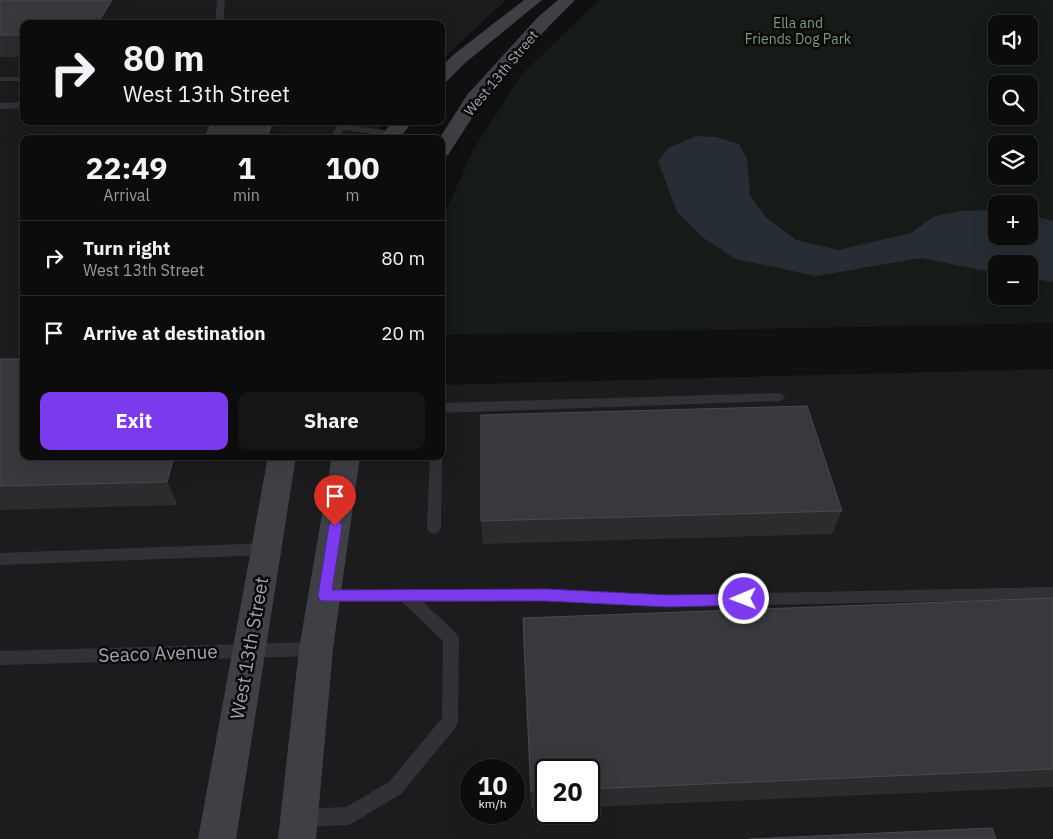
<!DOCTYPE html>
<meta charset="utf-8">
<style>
body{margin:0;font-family:"IBM Plex Sans",sans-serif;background:#151516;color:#f1f3f6;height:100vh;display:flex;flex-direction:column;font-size:19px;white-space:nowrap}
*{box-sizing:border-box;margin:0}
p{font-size:16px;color:#9a9b9d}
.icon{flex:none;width:28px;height:28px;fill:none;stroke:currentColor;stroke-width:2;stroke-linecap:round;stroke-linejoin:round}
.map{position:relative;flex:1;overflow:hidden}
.sheet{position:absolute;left:20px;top:135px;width:425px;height:325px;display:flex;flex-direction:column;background:#0c0c0d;border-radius:10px;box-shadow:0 5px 20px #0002,0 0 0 1px #2c2c2e}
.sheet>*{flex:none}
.top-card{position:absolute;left:20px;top:20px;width:425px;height:105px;border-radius:10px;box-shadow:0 5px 20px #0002,0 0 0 1px #2c2c2e;background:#0c0c0d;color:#f1f3f6;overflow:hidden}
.fabs{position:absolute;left:988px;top:15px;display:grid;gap:10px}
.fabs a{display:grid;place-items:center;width:50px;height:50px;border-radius:10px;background:#0c0c0d;box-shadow:0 5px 20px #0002,0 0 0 1px #2c2c2e;font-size:25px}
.speed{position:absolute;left:460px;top:759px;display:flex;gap:10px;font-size:25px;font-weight:700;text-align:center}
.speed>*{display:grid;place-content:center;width:65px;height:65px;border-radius:50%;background:#0c0c0d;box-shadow:0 5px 20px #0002,0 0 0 1px #2c2c2e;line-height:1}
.speed small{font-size:12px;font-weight:400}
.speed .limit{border:2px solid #111;border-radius:8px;background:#fff;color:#111}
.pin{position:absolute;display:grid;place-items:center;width:42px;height:42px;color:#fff;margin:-51px -21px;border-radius:50% 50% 50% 0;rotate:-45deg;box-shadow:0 0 5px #0007}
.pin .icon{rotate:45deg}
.me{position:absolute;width:55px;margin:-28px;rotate:269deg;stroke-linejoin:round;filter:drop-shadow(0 0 4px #0008)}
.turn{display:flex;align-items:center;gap:18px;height:105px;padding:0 20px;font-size:22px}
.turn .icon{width:65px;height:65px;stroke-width:2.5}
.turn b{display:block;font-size:35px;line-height:42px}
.eta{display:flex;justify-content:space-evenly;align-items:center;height:85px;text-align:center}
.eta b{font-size:30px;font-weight:800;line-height:35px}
.action{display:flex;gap:10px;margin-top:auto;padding:10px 20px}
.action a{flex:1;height:58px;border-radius:10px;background:#7c3aed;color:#fff;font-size:20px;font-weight:800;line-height:58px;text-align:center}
.action a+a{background:#151516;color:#f1f3f6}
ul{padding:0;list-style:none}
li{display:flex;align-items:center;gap:15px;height:75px;padding:0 20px;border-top:1px solid #2c2c2e}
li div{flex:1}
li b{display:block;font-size:19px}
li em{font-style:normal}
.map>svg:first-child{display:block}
.built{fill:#1c1c1e;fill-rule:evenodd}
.green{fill:#161b18;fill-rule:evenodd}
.water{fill:#272d34}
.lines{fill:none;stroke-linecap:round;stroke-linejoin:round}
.lane{fill:#313136;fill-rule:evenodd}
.secondary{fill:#3f4046;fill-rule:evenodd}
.wall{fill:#2c2c2f}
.shaded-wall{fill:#1b1b1d}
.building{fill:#38393d;stroke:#494a4f}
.route{fill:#7c3aed;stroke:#51269a}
.labels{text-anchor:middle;stroke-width:5;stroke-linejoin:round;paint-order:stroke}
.far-park-label{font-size:14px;fill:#799c7e;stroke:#0b0b0c}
.far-street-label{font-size:14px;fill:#a1a5b2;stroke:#0b0b0c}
.near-street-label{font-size:19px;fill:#a1a5b2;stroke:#0b0b0c}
</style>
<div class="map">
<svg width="1053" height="839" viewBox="0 0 1053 839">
<rect width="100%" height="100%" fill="#101011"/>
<path class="built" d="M0 0H506L441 60V24H24V121H386L371 139H24V456H441V385L1053 369V839H0ZM471 770H514V812H471ZM546 770H589V812H546Z"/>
<path class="green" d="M599 0H1053V323L441 335V223L473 150 521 75ZM996 24H1029V56H996ZM996 84H1029V116H996ZM996 144H1029V176H996ZM996 204H1029V236H996ZM996 264H1029V296H996Z"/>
<path class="water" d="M696 136 716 137 739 144 747 159 750 195 766 217 796 240 838 250 911 233 933 217 959 211 996 210V236H1029V215L1053 221V282L1029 278V264H996V273L921 258 816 276 736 259 702 237 677 212 658 161 668 148Z"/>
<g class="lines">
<path class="lane" d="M217 0H225L223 24H215Z
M0 77H24V81H0Z
M24 102V108L0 109V103Z
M341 121H350L347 125 392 131 396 134 392 137 344 130 337 139H328Z
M780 393 786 397 780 401 441 413V403Z
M441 454 442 456 441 528 439 532 434 534 429 532 427 528 430 456H441Z
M266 543 271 545 273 549 271 553 266 555 0 565V553Z
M1053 587V599L667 607 546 601 423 602 456 633 459 638 458 721 456 727 401 794 354 822 348 825 302 827 296 824 293 818 296 812 302 809 346 807 389 782 442 718 443 641 402 602H324L319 601 317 596 319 591 324 590 546 589 667 595Z
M316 642 321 644 324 649 321 654 316 656 0 665V651Z"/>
<path class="secondary" d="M524 0H542L465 63 447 81 441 82V67L453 55Z
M558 0H575L550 25 482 102 448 155 441 157V139H439L467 95 538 17Z
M393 121H413L399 139H379Z
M268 456H296L236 839H198Z
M332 456H360L333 649 316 839H278L299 649Z"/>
</g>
<path class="wall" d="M0 0 24 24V57H0Z
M0 359 24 456H191L178 505 0 510Z
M842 511 832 534 483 544 481 521Z
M1053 598V787L589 807V770H546V809H531L523 640V618Z"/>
<path class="shaded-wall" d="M112 0H131L117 24H97Z
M272 121H284L279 139H267Z
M174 456H191L178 505 167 482Z"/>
<path class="building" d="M0 0H112L97 24H24V35H0Z
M212 121H272L267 139H205Z
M0 359H24V456H174L167 482 0 486Z
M807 406 842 511 481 521V415Z
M1053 598V769L589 789V770H546V791L531 792 523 618Z
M992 828 996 839H749Z"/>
<path class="route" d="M335 521 340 522 342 526 332 590 546 589 667 595 744 594 749 595 751 599 749 604 744 605 667 607 546 601H324L320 600 318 596 329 526 331 522Z"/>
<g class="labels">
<g class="far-park-label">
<text x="798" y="28">Ella and<tspan x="798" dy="16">Friends Dog Park</tspan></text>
</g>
<g class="far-street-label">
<text transform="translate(501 73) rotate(-50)" y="5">West 13th Street</text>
</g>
<g class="near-street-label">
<text transform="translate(249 648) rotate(-80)" y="7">West 13th Street</text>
<text transform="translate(158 653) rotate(-2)" y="7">Seaco Avenue</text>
</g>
</g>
</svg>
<div class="fabs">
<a><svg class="icon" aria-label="sound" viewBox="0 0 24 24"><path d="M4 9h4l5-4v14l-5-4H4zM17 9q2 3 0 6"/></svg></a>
<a><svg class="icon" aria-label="search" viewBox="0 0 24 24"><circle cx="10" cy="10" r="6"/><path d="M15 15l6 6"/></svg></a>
<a><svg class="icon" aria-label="layers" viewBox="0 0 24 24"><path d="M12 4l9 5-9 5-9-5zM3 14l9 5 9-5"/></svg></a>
<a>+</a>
<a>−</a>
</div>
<div class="speed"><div>10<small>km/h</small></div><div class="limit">20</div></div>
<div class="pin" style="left:335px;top:526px;background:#d93025"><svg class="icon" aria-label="arrive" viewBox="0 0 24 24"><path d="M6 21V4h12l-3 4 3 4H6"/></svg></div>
<svg class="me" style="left:744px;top:599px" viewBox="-20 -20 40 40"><circle r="17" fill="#7c3aed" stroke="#fff" stroke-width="3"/><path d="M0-11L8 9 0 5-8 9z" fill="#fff"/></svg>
<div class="top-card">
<div class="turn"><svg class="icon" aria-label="right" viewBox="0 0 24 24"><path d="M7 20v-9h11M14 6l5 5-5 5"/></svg><div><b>80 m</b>West 13th Street</div></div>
</div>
<section class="sheet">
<div class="eta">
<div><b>22:49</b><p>Arrival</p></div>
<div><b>1</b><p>min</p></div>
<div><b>100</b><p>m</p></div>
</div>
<ul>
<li><svg class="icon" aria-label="right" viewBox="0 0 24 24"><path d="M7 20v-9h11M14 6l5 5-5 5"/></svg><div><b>Turn right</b><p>West 13th Street</p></div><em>80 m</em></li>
<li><svg class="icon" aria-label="arrive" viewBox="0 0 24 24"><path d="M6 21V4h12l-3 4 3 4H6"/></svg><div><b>Arrive at destination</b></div><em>20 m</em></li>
</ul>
<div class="action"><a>Exit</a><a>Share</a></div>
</section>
</div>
